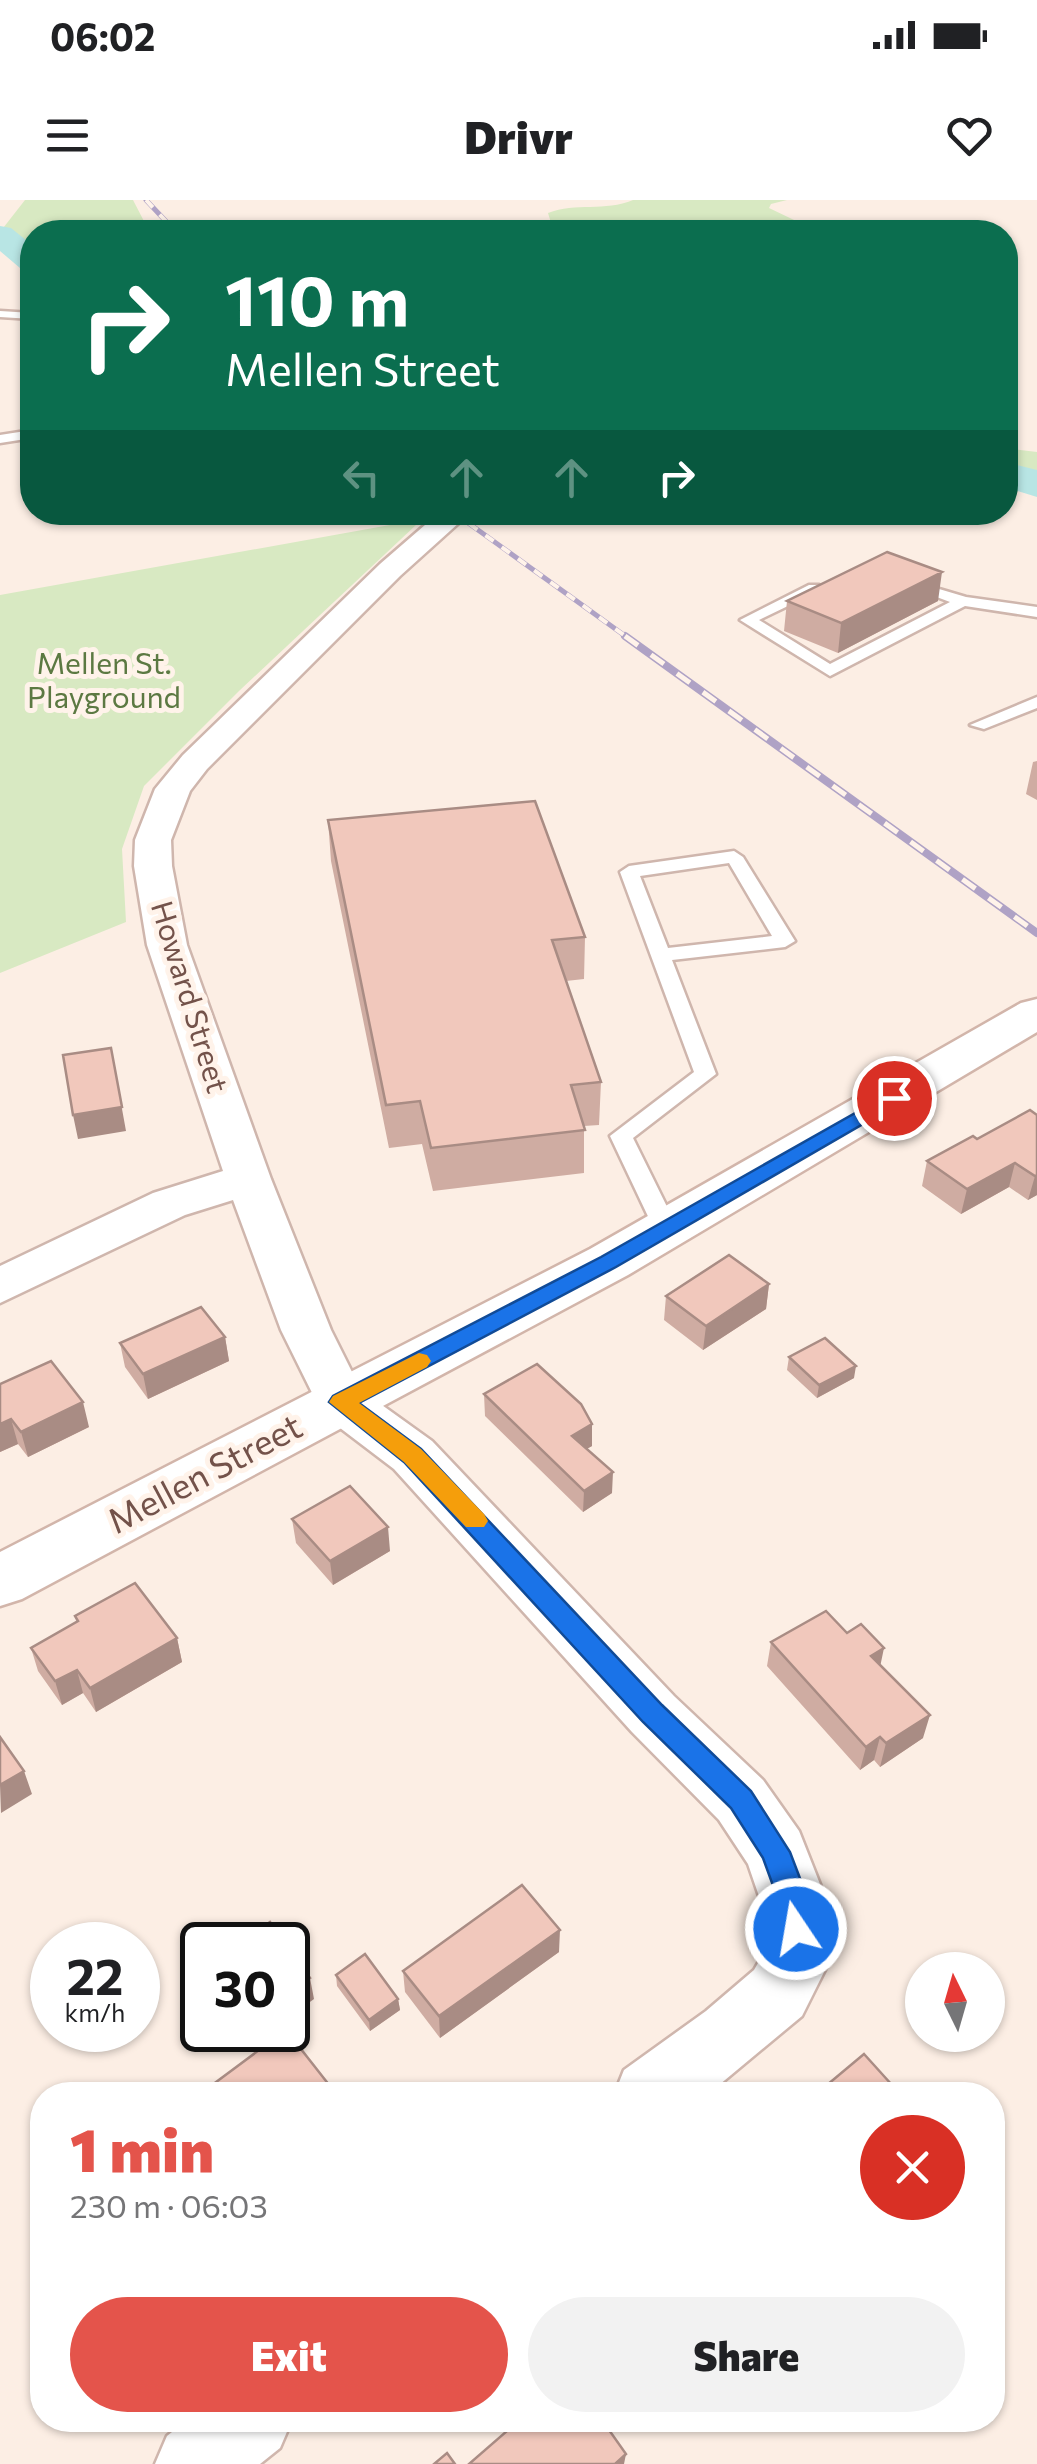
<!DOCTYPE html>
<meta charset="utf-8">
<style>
body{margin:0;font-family:Commissioner,sans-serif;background:#f2f2f2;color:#202124;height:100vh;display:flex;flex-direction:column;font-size:38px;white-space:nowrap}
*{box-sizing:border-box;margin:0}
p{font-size:32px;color:#757577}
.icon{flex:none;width:55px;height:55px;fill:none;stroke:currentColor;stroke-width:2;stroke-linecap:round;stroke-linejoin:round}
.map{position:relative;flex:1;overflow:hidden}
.side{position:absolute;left:30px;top:1882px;width:975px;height:350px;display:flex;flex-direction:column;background:#fff;border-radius:40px;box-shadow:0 2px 8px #0004}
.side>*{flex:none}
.banner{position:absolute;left:20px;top:20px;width:998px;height:305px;border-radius:40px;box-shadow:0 2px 8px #0004;background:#0b6e4f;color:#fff;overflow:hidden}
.needle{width:65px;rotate:355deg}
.tools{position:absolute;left:905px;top:1752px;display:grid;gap:20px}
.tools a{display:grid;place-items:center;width:100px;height:100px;border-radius:50%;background:#fff;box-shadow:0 2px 8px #0004;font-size:50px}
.speed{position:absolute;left:30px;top:1722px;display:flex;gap:20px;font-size:50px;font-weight:700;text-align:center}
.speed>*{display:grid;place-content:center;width:130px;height:130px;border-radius:50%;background:#fff;box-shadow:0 2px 8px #0004;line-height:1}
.speed small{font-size:25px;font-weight:400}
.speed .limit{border:5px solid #111;border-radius:15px;background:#fff;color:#111}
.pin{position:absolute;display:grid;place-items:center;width:85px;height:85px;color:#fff;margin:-42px;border:5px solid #fff;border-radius:50%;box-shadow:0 2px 10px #0007}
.me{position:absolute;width:110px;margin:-55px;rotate:348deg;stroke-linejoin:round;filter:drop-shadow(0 0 8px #0008)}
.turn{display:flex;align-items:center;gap:35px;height:210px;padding:0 40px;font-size:45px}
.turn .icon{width:130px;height:130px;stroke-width:2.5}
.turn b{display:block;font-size:70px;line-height:85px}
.lanes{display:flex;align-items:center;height:95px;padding:0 40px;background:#0003;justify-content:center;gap:50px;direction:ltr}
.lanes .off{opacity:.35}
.round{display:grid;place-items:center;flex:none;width:105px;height:105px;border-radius:52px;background:#f2f2f2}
.summary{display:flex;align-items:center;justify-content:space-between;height:170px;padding:0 40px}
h1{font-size:60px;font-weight:800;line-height:75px;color:#e4544b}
.cta{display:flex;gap:20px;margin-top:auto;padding:20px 40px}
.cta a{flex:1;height:115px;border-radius:60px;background:#e4544b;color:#fff;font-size:40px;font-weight:800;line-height:115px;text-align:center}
.cta a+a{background:#f2f2f2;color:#202124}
.status{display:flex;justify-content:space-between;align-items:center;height:70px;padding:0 50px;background:#fff;direction:ltr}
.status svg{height:28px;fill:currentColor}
header{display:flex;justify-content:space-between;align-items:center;height:130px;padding:0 40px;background:#fff;font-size:45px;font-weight:800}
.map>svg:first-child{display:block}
.green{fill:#d8e9c2}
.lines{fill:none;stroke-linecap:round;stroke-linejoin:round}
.river{fill:#b8e5e4;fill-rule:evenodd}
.lane-casing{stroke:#cfb6ad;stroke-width:5}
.street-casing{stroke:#cfb6ad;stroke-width:5}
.secondary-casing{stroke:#d2b5aa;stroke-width:5}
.lane{fill:#fff;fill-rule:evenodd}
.street{fill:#fff;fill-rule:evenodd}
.secondary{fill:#fff;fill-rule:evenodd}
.rail-far1-casing{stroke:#afa2c5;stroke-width:5}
.rail-casing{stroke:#afa2c5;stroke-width:8}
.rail-far1{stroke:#fff3ea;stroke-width:4;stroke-dasharray:10;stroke-linecap:butt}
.rail{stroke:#fff3ea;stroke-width:5;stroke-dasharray:16;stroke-linecap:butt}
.wall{fill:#cfaca2}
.shaded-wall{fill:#a98c84}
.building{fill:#f1c8bc;stroke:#a98c84;stroke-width:2.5}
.route{fill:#1a73e8;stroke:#114b97;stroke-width:2.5}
.slow{fill:#f59e0b}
.labels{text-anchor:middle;stroke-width:10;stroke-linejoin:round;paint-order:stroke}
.far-park-label{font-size:30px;fill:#5c7942;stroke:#fff3ea}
.far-street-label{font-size:30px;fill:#73524a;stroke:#fff3ea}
.street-label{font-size:35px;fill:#73524a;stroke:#fff3ea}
</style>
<div class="status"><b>06:02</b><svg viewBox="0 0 49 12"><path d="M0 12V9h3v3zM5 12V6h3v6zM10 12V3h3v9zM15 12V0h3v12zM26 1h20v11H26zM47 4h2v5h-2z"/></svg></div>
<header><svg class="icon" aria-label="menu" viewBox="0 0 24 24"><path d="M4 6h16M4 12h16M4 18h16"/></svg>Drivr<svg class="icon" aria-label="heart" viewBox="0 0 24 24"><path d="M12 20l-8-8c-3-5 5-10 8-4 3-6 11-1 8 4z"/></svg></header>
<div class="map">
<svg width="1037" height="2264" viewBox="0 0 1037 2264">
<rect width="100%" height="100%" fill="#fceee4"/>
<path class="green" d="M25 0H133L147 27 143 32H32V55L0 32Z
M633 0H787L771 4 769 8 815 30 562 32 552 26 548 13C576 2 605 12 633 0Z
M1005 248 1037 252V288L1005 284Z
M412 321 416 325 239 491 144 586 122 649 126 722 0 773V395Z"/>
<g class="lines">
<path class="river" d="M0 26 11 28 32 45V71L20 68 0 51Z
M1005 262 1037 270V297L1005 287Z"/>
<g class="lane-casing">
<path id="lane" d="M0 111 32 113V119L0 117Z
M32 230V238L0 243V235Z
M902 378 966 397 1037 407V417L965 406 830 476 740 420 809 385H819V391L759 420 830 464 950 402 902 384Z
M1037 497V508L984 529 970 525Z
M734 651 743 657 795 741 785 747 672 760 716 874 633 938 678 1029 666 1037 654 1029 610 936 694 872 620 672 629 666ZM729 663 772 736 668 748 640 676Z"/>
</g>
<g class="street-casing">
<path id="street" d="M440 312H471L400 376 207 569 190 591 171 640 172 666 187 745 271 979 331 1130 361 1190 432 1241 674 1496 763 1580 799 1631 827 1702 832 1756 802 1816 707 1895H614L624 1870 706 1811 754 1770 765 1751 761 1702 748 1664 719 1620 632 1532 394 1269 323 1215 281 1130 233 1000 185 1015 0 1103V1066L153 993 223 971 147 745 134 666 135 640 155 589 183 555 380 364Z
M187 2220H292L280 2248 260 2264H155L167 2236Z"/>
</g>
<g class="secondary-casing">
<path id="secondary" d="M1037 799V832L628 1075 22 1399 0 1406V1352L590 1049 1021 803Z"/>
</g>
<use href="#lane" class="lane"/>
<use href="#street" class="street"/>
<use href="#secondary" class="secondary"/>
<g class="rail-far1-casing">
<path id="rail-far1" d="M146 0 176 32
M453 312 628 438"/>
</g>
<g class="rail-casing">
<path id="rail" d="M625 436 1037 733"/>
</g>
<use href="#rail-far1" class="rail-far1"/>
<use href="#rail" class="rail"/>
</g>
<path class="wall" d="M787 401H938L838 453 784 431Z
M1037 561V600L1026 594 1033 562Z
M328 620 585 737 584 779 566 781 601 882 599 925 584 926V973L433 991 422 944 389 948 331 661Z
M1037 915V995L1028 1000 1009 987 961 1014 922 986 927 961 977 939Z
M769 1084 766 1109 703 1150 664 1120 666 1096Z
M225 1137 229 1161 148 1199 125 1167 120 1143Z
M789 1157 854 1178 817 1198 787 1170Z
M0 1184 89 1227 28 1257 18 1244 0 1252Z
M484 1194 592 1224V1246L586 1249 612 1293 583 1312 485 1216Z
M292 1319 390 1351 333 1385 296 1343Z
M75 1416 177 1438 182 1462 96 1512 83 1493 62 1505 38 1471 31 1448 77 1422Z
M847 1433 880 1465 923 1538 880 1567 874 1560 860 1570 767 1466 771 1442Z
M559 1752 440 1838 405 1792 403 1771Z
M336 1775 398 1799 400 1810 370 1831 337 1786Z"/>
<path class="shaded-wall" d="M942 372 938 401 838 453 841 423Z
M111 848 126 931 78 939 73 915Z
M1015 963 1009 987 961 1014 967 989Z
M1037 975V995L1028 1000 1035 976Z
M769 1084 766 1109 703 1150 706 1126Z
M225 1137 229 1161 148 1199 143 1174Z
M856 1166 854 1178 817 1198 819 1185Z
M83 1202 89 1227 28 1257 21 1232Z
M11 1219 18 1244 0 1252V1224Z
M592 1224V1246L571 1258 572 1236Z
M613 1272 612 1293 583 1312 584 1291Z
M388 1327 390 1351 333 1385 330 1361Z
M177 1438 182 1462 96 1512 90 1488Z
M884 1448 879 1472 871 1456Z
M77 1470 83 1493 62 1505 55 1481Z
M930 1515 923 1538 880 1567 886 1543Z
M880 1537 874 1560 860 1570 866 1547Z
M24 1571 32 1594 1 1613 0 1585Z
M560 1730 559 1752 440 1838 439 1816Z
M310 1778 314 1799 288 1818V1794Z
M398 1799 400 1810 370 1831 369 1820Z
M256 1830H270L258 1839Z
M626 2254 624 2264H615Z"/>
<path class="building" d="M887 352 942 372 841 423 787 401Z
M535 601 585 737 552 740 601 882 571 885 585 930 431 948 420 901 386 905 328 620Z
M111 848 122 907 73 915 63 855Z
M1030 910 1037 915V975L1035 976 1015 963 967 989 927 961 973 936 977 939Z
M729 1055 769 1084 706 1126 666 1096Z
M201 1107 225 1137 143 1174 120 1143Z
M825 1138 856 1166 819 1185 789 1157Z
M51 1161 83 1202 21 1232 11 1219 0 1224V1184Z
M537 1164 581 1204 592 1224 572 1236 613 1272 584 1291 484 1194Z
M350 1286 388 1327 330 1361 292 1319Z
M135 1383 177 1438 90 1488 77 1470 55 1481 31 1448 78 1421 75 1416Z
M826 1411 847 1433 861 1424 884 1448 871 1456 930 1515 886 1543 880 1537 866 1547 771 1442Z
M0 1537 24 1571 0 1585Z
M522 1685 560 1730 439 1816 403 1771Z
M270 1722 286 1745H237Z
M288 1747 310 1778 288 1794Z
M365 1754 398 1799 369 1820 336 1775Z
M286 1830 337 1895H207L204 1891Z
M864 1854 901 1895H815Z
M512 2220H602L626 2254 615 2264H469L515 2224Z
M447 2253 455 2264H434Z"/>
<path class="route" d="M894 891 901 893V902L616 1067 359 1203 421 1249 662 1505 751 1591 790 1652 809 1702 811 1729 807 1739 796 1743 785 1739 779 1702 763 1658 731 1608 643 1522 404 1262 329 1202 333 1196 601 1057Z"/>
<path class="slow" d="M419 1153 427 1155 431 1161 427 1167 359 1203 421 1249 484 1314 488 1321 484 1327H466L404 1262 329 1202 333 1196Z"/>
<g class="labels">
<g class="far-park-label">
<text x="104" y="474">Mellen St.<tspan x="104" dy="34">Playground</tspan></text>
</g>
<g class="far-street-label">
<text transform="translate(189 797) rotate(73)" y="10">Howard Street</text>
</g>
<g class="street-label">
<text transform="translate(205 1274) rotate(-28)" y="12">Mellen Street</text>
</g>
</g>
</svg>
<div class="tools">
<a><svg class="needle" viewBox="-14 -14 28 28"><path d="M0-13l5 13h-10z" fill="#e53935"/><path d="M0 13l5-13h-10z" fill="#757577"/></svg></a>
</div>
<div class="speed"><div>22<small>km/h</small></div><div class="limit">30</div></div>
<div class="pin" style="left:894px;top:898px;background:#d93025"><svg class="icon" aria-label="arrive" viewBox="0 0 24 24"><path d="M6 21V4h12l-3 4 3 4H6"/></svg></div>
<svg class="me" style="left:796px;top:1729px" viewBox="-20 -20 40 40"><circle r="17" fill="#1a73e8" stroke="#fff" stroke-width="3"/><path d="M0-11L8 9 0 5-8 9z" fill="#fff"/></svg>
<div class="banner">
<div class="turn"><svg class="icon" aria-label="right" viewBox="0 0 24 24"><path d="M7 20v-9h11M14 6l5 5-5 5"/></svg><div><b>110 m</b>Mellen Street</div></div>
<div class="lanes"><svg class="icon off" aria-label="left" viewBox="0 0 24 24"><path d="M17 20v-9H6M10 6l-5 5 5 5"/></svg><svg class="icon off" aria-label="ahead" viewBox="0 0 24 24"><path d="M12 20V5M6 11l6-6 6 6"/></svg><svg class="icon off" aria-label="ahead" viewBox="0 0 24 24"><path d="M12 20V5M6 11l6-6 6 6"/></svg><svg class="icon" aria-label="right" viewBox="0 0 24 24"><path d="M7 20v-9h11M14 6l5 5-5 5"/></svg></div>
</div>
<section class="side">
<div class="summary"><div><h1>1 min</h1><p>230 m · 06:03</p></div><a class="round" style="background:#d93025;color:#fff"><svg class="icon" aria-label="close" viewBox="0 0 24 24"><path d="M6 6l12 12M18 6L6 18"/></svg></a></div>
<div class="cta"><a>Exit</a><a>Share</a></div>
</section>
</div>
